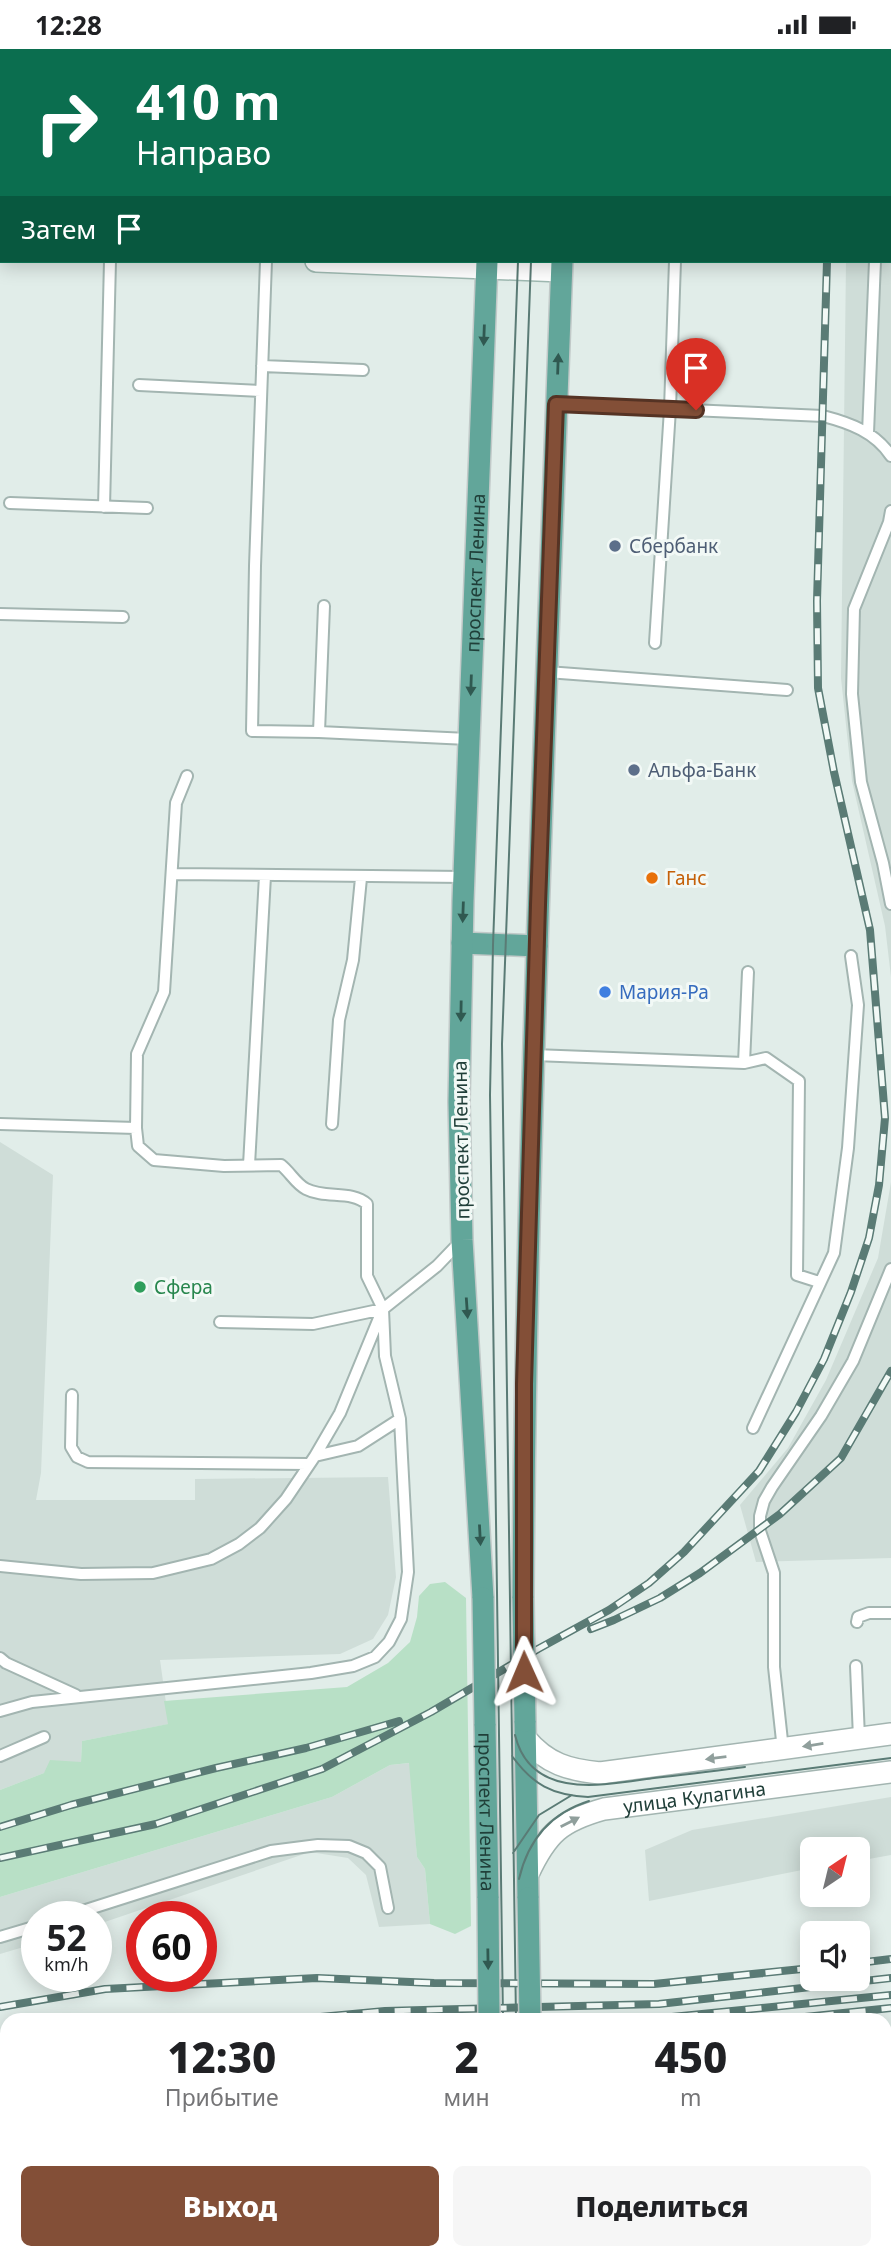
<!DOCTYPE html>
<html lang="ru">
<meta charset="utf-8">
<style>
body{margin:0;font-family:"Noto Sans",sans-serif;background:#f6f6f6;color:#202124;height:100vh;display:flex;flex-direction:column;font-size:26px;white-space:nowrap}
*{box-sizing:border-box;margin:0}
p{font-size:23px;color:#757577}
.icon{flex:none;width:38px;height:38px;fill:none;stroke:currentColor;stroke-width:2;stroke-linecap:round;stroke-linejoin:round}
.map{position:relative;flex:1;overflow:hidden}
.side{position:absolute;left:0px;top:1964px;width:892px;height:247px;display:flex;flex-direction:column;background:#fff;border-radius:21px 21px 0 0;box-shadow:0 4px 18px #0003}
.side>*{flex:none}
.hud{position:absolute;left:0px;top:0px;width:892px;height:214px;box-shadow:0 4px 18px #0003;background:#0b6e4f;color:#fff;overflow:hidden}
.needle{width:46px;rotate:35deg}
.buttons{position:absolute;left:800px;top:1788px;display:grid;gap:14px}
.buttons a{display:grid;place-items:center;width:70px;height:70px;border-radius:10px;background:#fff;box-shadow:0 4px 18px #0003;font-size:35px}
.speed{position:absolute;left:21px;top:1852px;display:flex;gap:14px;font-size:35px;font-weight:700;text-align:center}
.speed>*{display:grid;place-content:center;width:91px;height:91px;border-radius:50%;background:#fff;box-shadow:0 4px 18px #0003;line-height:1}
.speed small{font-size:18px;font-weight:400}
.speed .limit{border:10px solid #d22;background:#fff;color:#111}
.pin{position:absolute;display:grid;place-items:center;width:60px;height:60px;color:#fff;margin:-72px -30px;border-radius:50% 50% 50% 0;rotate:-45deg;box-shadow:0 0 7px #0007}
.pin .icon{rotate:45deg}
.me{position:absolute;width:77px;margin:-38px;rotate:359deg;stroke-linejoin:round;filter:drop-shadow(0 0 5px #0008)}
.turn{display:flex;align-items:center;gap:24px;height:147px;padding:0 21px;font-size:32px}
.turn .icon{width:91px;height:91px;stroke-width:2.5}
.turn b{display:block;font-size:49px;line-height:60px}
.then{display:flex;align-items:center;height:66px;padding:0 21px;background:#0003;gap:14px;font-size:26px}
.eta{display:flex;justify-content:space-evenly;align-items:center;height:119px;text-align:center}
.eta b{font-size:42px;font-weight:800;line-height:49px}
.button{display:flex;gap:14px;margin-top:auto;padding:14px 21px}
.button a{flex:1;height:80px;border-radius:10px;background:#834f37;color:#fff;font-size:28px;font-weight:800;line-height:80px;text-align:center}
.button a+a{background:#f6f6f6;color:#202124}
.status{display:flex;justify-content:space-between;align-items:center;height:49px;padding:0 35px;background:#fff;direction:ltr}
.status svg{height:19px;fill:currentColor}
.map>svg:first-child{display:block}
.built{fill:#cfddd8}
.green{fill:#b8e0c6}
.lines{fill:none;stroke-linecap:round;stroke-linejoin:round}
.lane-casing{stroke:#a3b5b1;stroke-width:14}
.street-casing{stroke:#a3b5b1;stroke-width:24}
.secondary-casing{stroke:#9fbab2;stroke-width:24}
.primary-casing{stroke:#c1c9c8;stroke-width:24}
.lane{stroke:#fff;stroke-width:10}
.street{stroke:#fff;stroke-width:21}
.secondary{stroke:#fff;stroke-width:21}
.primary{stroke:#62a69a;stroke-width:21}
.tram{stroke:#5a7b75;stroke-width:2}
.rail-casing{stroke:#5a7b75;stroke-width:8}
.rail{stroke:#f2f9f6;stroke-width:5;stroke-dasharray:16;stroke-linecap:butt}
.primary-bridge-casing{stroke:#c1c9c8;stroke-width:24;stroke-linecap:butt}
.primary-bridge{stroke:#62a69a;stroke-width:21}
.oneway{fill:#305951}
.oneway2{fill:#909f9c}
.route-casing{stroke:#553324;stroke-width:18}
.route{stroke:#834f37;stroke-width:12}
.service-dot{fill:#5c6f8a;stroke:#f2f9f6;stroke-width:2.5}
.food-dot{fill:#e8710a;stroke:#f2f9f6;stroke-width:2.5}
.shop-dot{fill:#3f7fe0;stroke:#f2f9f6;stroke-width:2.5}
.leisure-dot{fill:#2e9e5b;stroke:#f2f9f6;stroke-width:2.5}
.labels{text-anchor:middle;stroke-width:6;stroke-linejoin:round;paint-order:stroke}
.service-label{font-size:19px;fill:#4e5e75;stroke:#f2f9f6;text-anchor:start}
.street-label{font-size:19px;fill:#203f39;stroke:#f2f9f6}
.food-label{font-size:19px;fill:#c56008;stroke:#f2f9f6;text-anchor:start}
.shop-label{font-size:19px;fill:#366cbe;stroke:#f2f9f6;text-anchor:start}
.leisure-label{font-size:19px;fill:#27864d;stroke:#f2f9f6;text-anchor:start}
</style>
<div class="status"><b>12:28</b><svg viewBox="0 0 49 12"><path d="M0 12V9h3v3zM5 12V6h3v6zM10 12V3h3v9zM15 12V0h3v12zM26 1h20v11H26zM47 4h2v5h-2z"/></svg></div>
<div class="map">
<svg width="891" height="2209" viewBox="0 0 891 2209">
<rect width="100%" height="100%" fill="#e1ede9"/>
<path class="built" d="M108 0H314L108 2Z
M850 0H891V928L885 877 852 732 841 629 846 212H891V2Z
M0 1093 53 1126 41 1424 36 1451H195V1430L388 1428 396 1528 388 1566 373 1590 340 1605 160 1611 169 1675 82 1692 81 1713 44 1724 0 1741Z
M891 1133V1509L756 1513 740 1456 788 1399 826 1331 878 1209Z
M410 1714 417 1808 425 1820 430 1875 379 1878 366 1826 348 1809 310 1803 96 1876V1867H37V1894L0 1905V1848L332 1748 390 1716Z
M891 1748V1806L858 1812V1801H812V1819L649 1852 645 1801 692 1781Z
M891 2114V2209H619L620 2203H886V2115Z
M312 2203H434V2205L426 2209H313Z"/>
<path class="green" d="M445 1533 466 1549 471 1877 455 1885 430 1875 425 1820 417 1808 409 1714 390 1716 332 1748 0 1848V1741L44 1724 50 1711 81 1713 82 1692 168 1675 164 1652 347 1638 388 1614 410 1593 417 1568 419 1547 430 1535Z
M439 2203H476V2209H426Z"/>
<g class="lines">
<g class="lane-casing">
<path id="lane" d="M772 0V2
M682 2 683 0
M266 212 255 517 252 682 319 683
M262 317 363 321
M139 336 261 342
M556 355 823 367C850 374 875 383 891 407
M868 384 875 212
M10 454 147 459
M104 458 110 212
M891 462 889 473 854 560 852 645 861 733 883 814 891 855
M324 557 319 683 468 690
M0 565 123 568
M655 594 670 360 675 212
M547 623 787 641
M173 825 464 828
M534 1006 744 1014 748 923
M744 1014 766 1009 799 1032 797 1226 819 1233
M0 1075 136 1079 138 1097 154 1111 224 1117 281 1116C290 1123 296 1135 306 1140 325 1150 352 1141 367 1155V1227L383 1260 385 1307 400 1370 408 1523 401 1570 389 1593 375 1608 353 1617 311 1624 32 1653 0 1662
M332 1075 339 971 353 911 361 829
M136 1079 137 1005 164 943 176 754 187 727
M249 1116 265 827
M220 1273 313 1275 383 1260 437 1217 460 1193
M72 1346 71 1398 77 1408 88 1413 308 1415
M753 1379 834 1204 848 1099 858 956 851 907
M315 1407 358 1397 400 1370
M0 1517 81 1525 153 1524 211 1510 239 1495 260 1479 286 1450 315 1407 340 1364 382 1262
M857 1573 858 1568 869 1564H891
M0 1609 6 1614 76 1646
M856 1617 859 1689
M783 1701 774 1618V1524L760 1482V1467L764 1452 772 1438 821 1367 853 1312 891 1220
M0 1707 44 1688
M67 1867 271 1802 318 1796 349 1797 366 1804 380 1818 388 1859
M0 1888 37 1877
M886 2143 891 2144
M714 2209V2203"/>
</g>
<g class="street-casing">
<g id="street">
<path d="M526 1690C547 1715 569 1721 600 1724L891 1685"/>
<path id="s1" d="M528 1825C547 1784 561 1772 604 1760L891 1723"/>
</g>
</g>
<g class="secondary-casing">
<path id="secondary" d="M0 200H2
M316 212 561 222"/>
</g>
<g class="primary-casing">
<g id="primary">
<path d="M494 2V0"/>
<path d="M570 2V0"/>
<path d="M462 894 537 897"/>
<path id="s2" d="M483 1549 462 1191 459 1053 463 852 487 212"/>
<path d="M523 1549C526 1103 546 657 562 212"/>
<path d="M525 1672 528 1849"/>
<path id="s3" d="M485 1675 488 1849"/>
<path d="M492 2203 493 2209"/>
<path d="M533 2203V2209"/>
</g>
</g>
<use href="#lane" class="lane"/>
<use href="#street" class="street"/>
<use href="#secondary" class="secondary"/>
<use href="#primary" class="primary"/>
<path class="tram" d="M526 2V0
M539 2V0
M515 1686C531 1752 604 1736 654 1729 684 1726 715 1722 745 1718
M512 1707C533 1736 552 1746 588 1748L891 1709
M513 1804 539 1766 572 1746
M519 1830C528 1791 551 1764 589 1752
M503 1970 490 1046 493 896 518 212
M516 1970 502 995 531 212
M507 2203V2209
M519 2203V2209"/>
<g class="rail-casing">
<path id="rail" d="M831 2V0
M591 1580 614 1571 660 1549 700 1524 780 1465 841 1409 891 1322
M0 1778 71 1756 216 1719 306 1699 399 1672
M0 1809 156 1775 322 1720 431 1663 538 1600 609 1561 649 1534 684 1503 759 1422 796 1363 824 1310 851 1243 869 1189 879 1136 885 1069 870 881 834 723 818 639 817 552 827 212
M858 1914 891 1910
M0 1958 105 1940 317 1929 434 1934 654 1935 812 1919
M299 1970 385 1962 659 1955 891 1929
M586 1970 662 1969 891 1946
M786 1970 891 1959
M0 2032 7 2030
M0 2060 7 2057
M886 2085 891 2084
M0 2089 7 2087
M0 2196 7 2194"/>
</g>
<use href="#rail" class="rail"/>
<g class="primary-bridge-casing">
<path id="primary-bridge" d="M483 1549 485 1675
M523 1549 525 1672
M488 1849 489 1970
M528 1849 530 1970"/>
</g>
<use href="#primary-bridge" class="primary-bridge"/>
</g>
<defs><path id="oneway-solid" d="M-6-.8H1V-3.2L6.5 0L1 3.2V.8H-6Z" transform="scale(1.75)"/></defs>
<g class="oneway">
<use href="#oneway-solid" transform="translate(484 286) rotate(92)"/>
<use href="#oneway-solid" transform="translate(558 315) rotate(-88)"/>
<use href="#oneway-solid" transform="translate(471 636) rotate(92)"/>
<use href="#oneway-solid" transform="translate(463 863) rotate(92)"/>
<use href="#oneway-solid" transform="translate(461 962) rotate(91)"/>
<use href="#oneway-solid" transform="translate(467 1259) rotate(86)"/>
<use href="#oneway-solid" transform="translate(480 1486) rotate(87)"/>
<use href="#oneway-solid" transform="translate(488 1910) rotate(89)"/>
</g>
<g class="oneway2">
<use href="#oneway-solid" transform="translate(813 1696) rotate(171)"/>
<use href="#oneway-solid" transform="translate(716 1709) rotate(173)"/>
<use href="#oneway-solid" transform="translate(570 1773) rotate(-27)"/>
</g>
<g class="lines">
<g class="route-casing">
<path id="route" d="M524 1623V1335L538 856 556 355 696 361"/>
</g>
<use href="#route" class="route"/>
</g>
<g class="service-dot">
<circle cx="615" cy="497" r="7"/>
<circle cx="634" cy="721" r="7"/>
</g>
<circle class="food-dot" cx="652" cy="829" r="7"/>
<circle class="shop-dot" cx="605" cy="943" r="7"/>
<circle class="leisure-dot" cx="140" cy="1238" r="7"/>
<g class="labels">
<g class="service-label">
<text x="629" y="504">Сбербанк</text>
<text x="648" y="728">Альфа-Банк</text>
</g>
<g class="street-label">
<text dy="7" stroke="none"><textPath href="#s2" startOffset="1026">проспект Ленина</textPath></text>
<text transform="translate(461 1091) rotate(-91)" y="7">проспект Ленина</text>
<text dy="7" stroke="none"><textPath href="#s1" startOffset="196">улица Кулагина</textPath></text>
<text dy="7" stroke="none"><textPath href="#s3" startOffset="88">проспект Ленина</textPath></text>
</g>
<g class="food-label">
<text x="666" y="836">Ганс</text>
</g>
<g class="shop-label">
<text x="619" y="950">Мария-Ра</text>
</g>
<g class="leisure-label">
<text x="154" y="1245">Сфера</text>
</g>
</g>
</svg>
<div class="buttons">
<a><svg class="needle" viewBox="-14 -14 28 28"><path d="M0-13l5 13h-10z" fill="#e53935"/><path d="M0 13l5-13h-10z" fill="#757577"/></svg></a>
<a><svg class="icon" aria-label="sound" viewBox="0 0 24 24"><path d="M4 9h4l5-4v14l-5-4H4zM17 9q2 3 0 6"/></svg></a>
</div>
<div class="speed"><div>52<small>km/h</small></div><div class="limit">60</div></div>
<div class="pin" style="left:696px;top:361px;background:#d93025"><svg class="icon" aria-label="arrive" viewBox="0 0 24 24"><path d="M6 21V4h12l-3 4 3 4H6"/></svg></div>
<svg class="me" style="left:524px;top:1623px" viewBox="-20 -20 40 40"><path d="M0-17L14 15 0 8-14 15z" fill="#834f37" stroke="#fff" stroke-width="4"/></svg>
<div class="hud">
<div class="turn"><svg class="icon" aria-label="right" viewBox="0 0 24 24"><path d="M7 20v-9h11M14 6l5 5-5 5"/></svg><div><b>410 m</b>Направо</div></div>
<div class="then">Затем<svg class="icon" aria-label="arrive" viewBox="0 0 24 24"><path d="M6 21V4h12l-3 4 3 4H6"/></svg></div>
</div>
<section class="side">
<div class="eta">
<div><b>12:30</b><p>Прибытие</p></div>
<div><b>2</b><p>мин</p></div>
<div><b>450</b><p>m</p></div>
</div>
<div class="button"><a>Выход</a><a>Поделиться</a></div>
</section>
</div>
